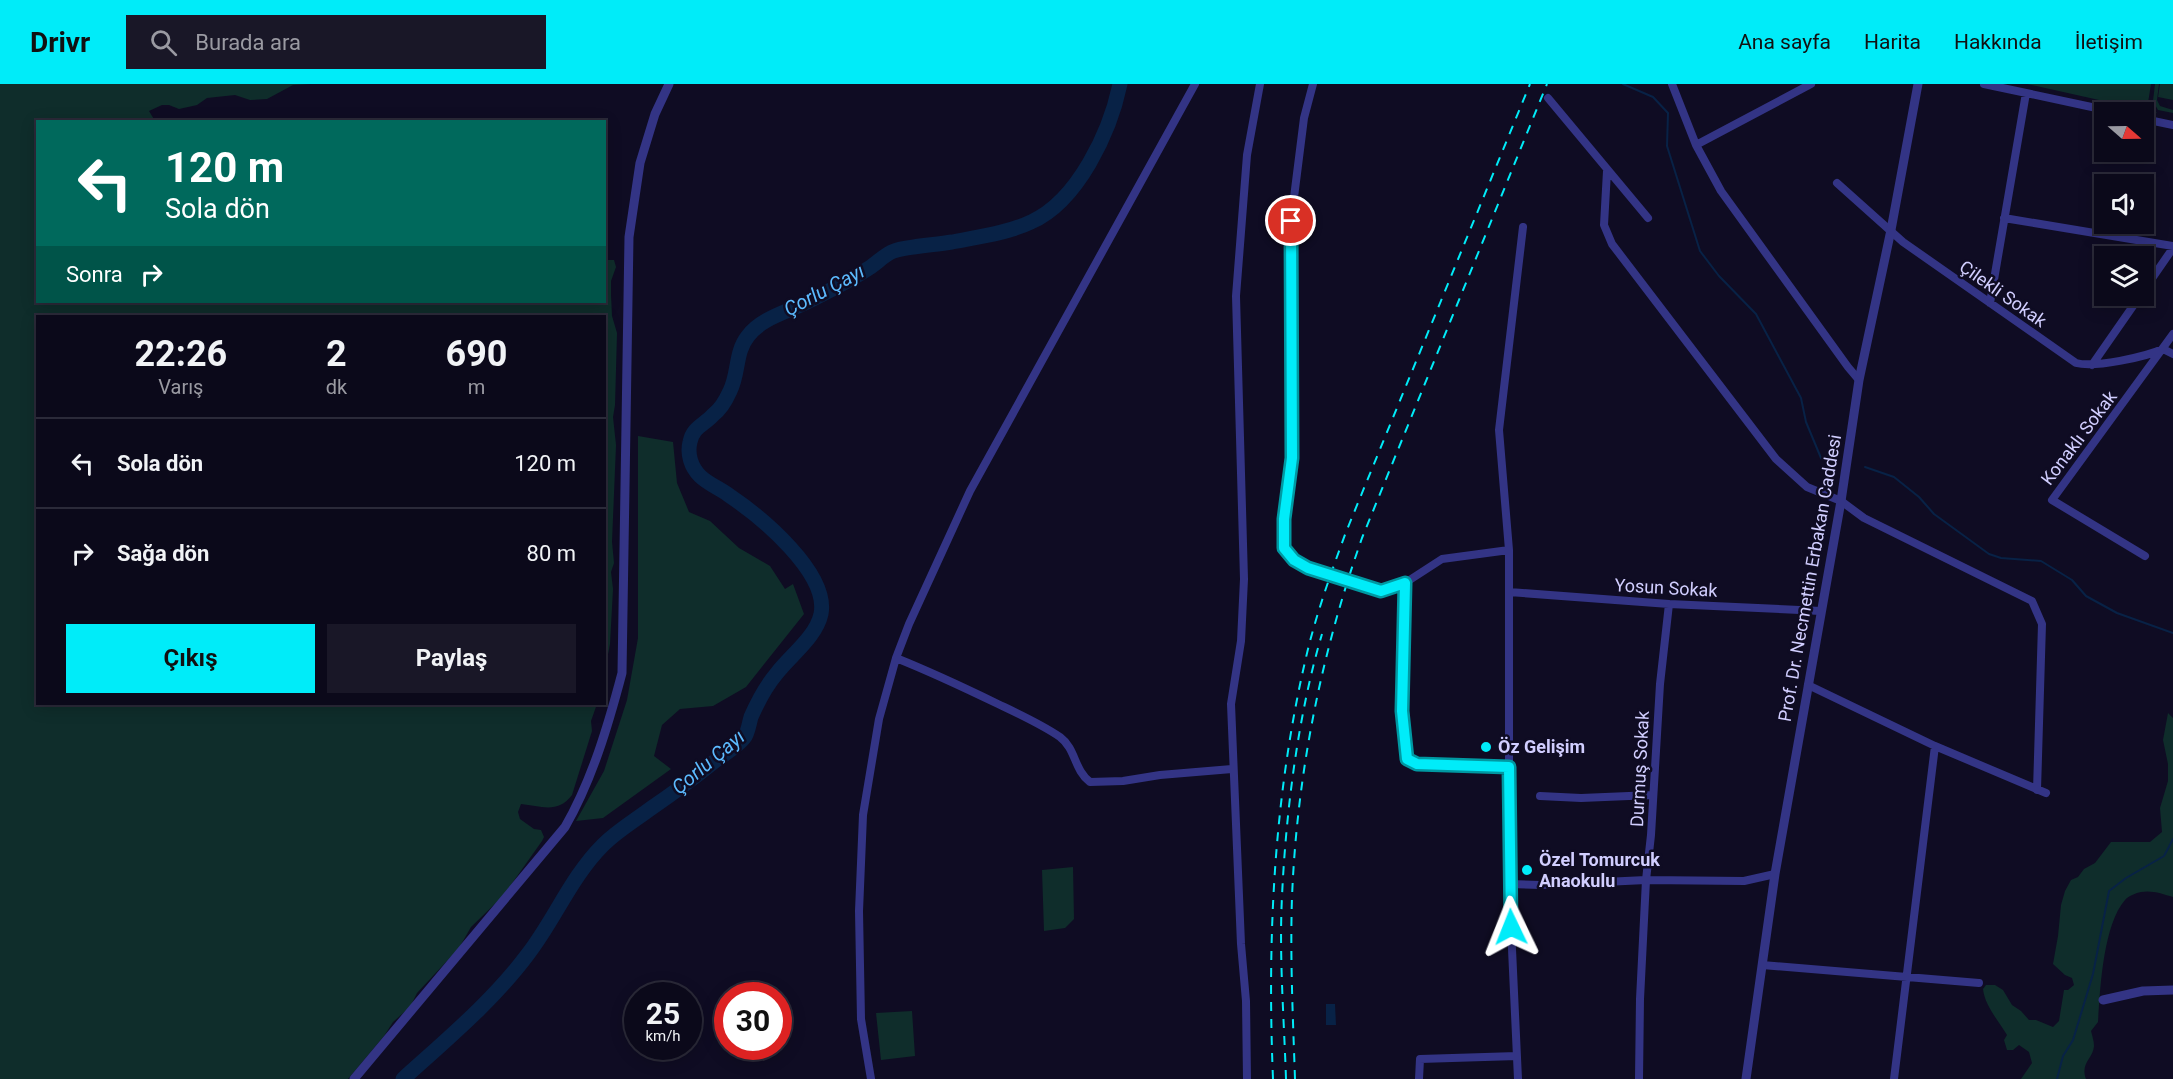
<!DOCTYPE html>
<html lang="tr">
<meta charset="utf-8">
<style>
body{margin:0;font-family:Roboto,sans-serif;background:#191727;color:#f1f3f6;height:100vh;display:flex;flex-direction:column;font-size:22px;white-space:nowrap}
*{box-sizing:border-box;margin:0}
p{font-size:20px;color:#9a9aa2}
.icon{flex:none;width:33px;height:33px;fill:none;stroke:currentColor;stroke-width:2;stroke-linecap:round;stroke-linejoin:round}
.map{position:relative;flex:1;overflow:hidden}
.drawer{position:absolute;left:36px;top:231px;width:570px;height:390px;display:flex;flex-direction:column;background:#0b091a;border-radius:0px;box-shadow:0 3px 15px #0003,0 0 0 2px #2b2a39}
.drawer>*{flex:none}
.banner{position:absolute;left:36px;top:36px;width:570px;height:183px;border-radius:0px;box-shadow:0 3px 15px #0003,0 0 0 2px #2b2a39;background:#00695c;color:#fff;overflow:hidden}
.needle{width:39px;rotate:110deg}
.tools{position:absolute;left:2094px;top:18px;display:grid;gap:12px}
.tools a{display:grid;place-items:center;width:60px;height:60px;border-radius:0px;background:#0b091a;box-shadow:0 3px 15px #0003,0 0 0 2px #2b2a39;font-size:30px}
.speed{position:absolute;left:624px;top:898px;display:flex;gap:12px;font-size:30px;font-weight:700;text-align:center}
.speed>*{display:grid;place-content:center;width:78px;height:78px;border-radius:50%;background:#0b091a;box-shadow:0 3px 15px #0003,0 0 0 2px #2b2a39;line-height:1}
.speed small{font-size:15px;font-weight:400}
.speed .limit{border:9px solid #d22;background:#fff;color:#111}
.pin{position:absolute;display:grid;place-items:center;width:51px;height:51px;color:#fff;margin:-26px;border:3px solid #fff;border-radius:50%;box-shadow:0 2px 6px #0007}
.me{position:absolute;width:66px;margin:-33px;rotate:358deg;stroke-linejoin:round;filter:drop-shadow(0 0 4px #0008)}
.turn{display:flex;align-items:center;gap:21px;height:126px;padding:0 30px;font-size:27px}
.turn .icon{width:78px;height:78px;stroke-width:2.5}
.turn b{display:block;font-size:42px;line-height:51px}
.then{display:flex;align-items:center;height:57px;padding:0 30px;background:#0003;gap:12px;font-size:22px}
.eta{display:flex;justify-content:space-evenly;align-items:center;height:102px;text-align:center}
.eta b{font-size:36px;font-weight:700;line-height:42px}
.cta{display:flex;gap:12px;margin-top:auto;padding:12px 30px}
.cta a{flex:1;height:69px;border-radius:0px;background:#00ecf9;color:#111;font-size:24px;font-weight:700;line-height:69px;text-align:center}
.cta a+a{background:#191727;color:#f1f3f6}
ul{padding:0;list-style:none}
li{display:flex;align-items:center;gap:18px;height:90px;padding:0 30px;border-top:2px solid #2b2a39}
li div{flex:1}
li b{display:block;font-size:22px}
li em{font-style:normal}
header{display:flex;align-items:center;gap:36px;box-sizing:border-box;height:84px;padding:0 30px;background:#00ecf9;color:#111}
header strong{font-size:28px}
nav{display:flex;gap:33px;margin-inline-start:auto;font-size:21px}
.search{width:420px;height:54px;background:#191727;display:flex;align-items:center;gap:15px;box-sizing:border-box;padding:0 21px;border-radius:0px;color:#9a9aa2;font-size:22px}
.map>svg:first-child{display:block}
.green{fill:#0f2d2b}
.water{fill:#082246}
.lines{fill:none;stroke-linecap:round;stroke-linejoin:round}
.stream{stroke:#082246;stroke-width:2}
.river{stroke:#082246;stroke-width:15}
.minor{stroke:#333485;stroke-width:8}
.tertiary{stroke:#333485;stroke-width:9}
.rail{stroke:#00ecf9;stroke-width:2;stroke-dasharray:9 8;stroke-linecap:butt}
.minor-bridge{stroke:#333485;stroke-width:8}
.route-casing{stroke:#0099a2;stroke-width:15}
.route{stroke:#00ecf9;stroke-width:10}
.poi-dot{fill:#00ecf9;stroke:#0f0c23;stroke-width:2}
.labels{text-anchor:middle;stroke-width:5;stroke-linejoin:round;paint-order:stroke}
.street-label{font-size:18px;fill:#d1ceff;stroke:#0f0c23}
.poi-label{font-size:18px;font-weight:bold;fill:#d1ceff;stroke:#0f0c23;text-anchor:start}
.water-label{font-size:20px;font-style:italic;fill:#5cbbff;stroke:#0f0c23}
</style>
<header>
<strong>Drivr</strong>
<div class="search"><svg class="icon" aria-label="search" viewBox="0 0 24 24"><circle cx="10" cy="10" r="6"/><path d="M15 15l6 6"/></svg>Burada ara</div>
<nav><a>Ana sayfa</a><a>Harita</a><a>Hakkında</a><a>İletişim</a></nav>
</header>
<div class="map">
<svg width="2173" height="995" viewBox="0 0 2173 995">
<rect width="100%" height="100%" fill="#0f0c23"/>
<path class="green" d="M0 0H311L293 1 267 15 250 16 235 11 207 14 197 21 179 25 169 21H162L149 27 155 37 38 38V218H604L605 176H614L616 183 611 197V211L612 232 617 249 615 321 613 333 616 361 612 458 614 479 611 488 613 505 610 560 605 586 604 232H38V620H597L591 637 592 647 572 711C558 730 541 722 521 720L518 728 520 735 534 745 541 746 544 753 542 757 503 812 471 843 459 864 417 909 410 923 393 938 384 952 348 995H0Z
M2027 0H2151L2148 19 2157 29Z
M2155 0H2159L2157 16 2160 22 2173 26V29L2158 26 2153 17Z
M2160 0H2173V16L2158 13Z
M638 352 673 358 677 399 689 428 710 437 739 464 770 482 785 505 793 500 804 530 746 603 713 622 680 625 662 641 654 672 671 685 603 734 576 737 604 687 627 616 638 554Z
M2168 629 2173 634V813C2163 810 2152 806 2141 808 2136 809 2128 812 2125 816 2103 841 2100 906 2098 938L2091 947C2092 951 2094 957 2094 962 2093 975 2080 979 2086 995H2021L2032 979 2029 968 2019 961 2013 966H2007L2004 956 2007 951C1998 936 1985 922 1983 905L1986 901H1995L2003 906 2012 921 2021 927 2029 936H2036L2053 943 2059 937 2064 906H2068L2074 901 2072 894 2065 891 2053 880 2058 852 2061 821 2065 807 2071 796 2078 793 2084 785 2095 779 2111 758H2150L2162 748 2160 724 2168 697V680L2163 656Z
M1073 783 1074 835 1065 844 1044 847 1042 786Z
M912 927 915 972 881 976 876 929Z"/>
<path class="water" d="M1326 920H1335L1336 941H1326Z"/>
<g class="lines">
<path class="stream" d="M1623 0 1653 13 1668 29 1667 62 1700 167 1719 192 1756 230 1801 314 1806 338 1821 374 1828 377
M1865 383 1894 393 1919 413 1934 430 1989 470 2001 474 2041 477 2072 496 2086 512 2117 529 2173 549
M2057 995 2063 972 2073 956 2093 890 2109 807 2126 794 2164 772 2173 755"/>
<path class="river" d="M403 995C446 956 493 917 528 870 555 835 571 793 603 761 617 747 634 737 650 725 672 710 694 694 715 677 724 670 737 663 744 654 748 649 749 640 751 633 758 617 766 602 777 589 791 571 816 553 821 530 829 489 761 433 730 412 721 405 708 400 700 392 691 383 687 370 690 358 693 343 704 341 713 331 721 325 726 316 730 307 739 289 735 268 748 252 762 233 791 227 811 216 831 206 851 196 869 184 877 179 885 170 894 167 909 162 935 161 952 158 977 153 1008 149 1031 138 1078 117 1110 48 1120 0"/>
<path class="minor" d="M1672 0 1696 61 1721 107 1848 283 1859 296
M1984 0 2115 28
M1548 14 1648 134
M2144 35 2173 41
M1696 61 1811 0
M1607 87 1604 141 1612 160 1776 375 1807 403 1841 417 1864 434 2032 517 2042 540 2037 706
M1837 99 1903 158 2076 279C2095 284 2145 273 2163 265
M2004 134 2173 162
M2144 206 2173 164
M1990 219 2026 9
M2163 265 2173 270
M2092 281 2140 212
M2145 472 2052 416 2173 250
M1307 484 1294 476 1284 464V435L1292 374 1291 137 1304 34 1313 0
M1405 499 1403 627 1407 675 1417 679 1509 683
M1381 507 1405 499 1442 475 1509 466
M1509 508 1669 520 1821 527
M896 574C931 588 965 604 998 620 1019 630 1041 640 1060 653 1076 665 1074 686 1090 698L1123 697 1160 691 1232 685
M1808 601 1935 662 2046 709
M1540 712 1581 714 1653 711
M1509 800 1541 801 1646 796 1744 797 1775 790
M1762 881 1979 899
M871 995 861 935 859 827 863 731 879 635 896 574 909 540 970 407 1195 0
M1247 995 1246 917 1241 860 1231 620 1241 557 1244 495 1236 212 1247 71 1260 0
M1419 995 1420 975 1517 972
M1518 995 1509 800V466L1499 346 1523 143
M1639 995 1640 915 1646 796 1651 751 1660 600 1669 520
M1894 995 1935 662"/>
<path class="tertiary" d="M2103 916 2143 907 2173 906
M354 995 565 743C592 696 608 642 622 589L629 153 640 79 655 30 669 0
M1746 995 1775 790 1841 417 1859 296 1891 146 1918 0"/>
<path class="rail" d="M1273 995C1267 851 1274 706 1308 565 1318 525 1332 486 1346 448L1530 0
M1286 995C1284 934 1279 873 1282 812 1286 727 1298 631 1322 550
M1295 995C1293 935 1290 874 1292 813 1297 690 1321 570 1362 454L1547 0"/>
<path class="minor-bridge" d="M1307 484 1381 507"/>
</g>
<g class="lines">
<g class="route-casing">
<path id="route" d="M1291 137 1292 374 1284 435V464L1294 476 1308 484 1381 507 1405 499 1402 627 1407 675 1417 680 1509 683 1511 843"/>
</g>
<use href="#route" class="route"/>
</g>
<g class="poi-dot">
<circle cx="1486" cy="663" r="6"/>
<circle cx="1527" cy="786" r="6"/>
</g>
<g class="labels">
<g class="street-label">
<text transform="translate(2003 210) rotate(35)" y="6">Çilekli Sokak</text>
<text transform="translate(2079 354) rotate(-53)" y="6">Konaklı Sokak</text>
<text transform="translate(1810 494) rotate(-80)" y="6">Prof. Dr. Necmettin Erbakan Caddesi</text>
<text transform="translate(1666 504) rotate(3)" y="6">Yosun Sokak</text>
<text transform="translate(1640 685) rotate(-87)" y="6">Durmuş Sokak</text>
</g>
<g class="poi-label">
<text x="1498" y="669">Öz Gelişim</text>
<text x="1539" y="782">Özel Tomurcuk<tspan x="1539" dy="21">Anaokulu</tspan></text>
</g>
<g class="water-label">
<text transform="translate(824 206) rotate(-28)" y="7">Çorlu Çayı</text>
<text transform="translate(708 678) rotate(-40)" y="7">Çorlu Çayı</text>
</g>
</g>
</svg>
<div class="tools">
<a><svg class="needle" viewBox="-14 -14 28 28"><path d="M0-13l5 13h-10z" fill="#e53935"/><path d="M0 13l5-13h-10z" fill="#9a9aa2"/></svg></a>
<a><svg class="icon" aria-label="sound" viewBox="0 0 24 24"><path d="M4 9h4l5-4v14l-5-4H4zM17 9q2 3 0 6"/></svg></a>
<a><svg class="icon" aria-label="layers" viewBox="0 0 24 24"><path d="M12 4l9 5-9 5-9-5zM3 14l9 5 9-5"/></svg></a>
</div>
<div class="speed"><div>25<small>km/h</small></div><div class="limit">30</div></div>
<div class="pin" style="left:1291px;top:137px;background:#d93025"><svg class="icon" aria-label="arrive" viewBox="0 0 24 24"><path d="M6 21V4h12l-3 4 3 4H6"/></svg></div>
<svg class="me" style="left:1511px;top:843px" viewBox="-20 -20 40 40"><path d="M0-17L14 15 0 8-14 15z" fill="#00ecf9" stroke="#fff" stroke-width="4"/></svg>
<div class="banner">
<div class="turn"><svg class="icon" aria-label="left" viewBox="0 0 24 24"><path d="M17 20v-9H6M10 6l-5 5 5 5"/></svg><div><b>120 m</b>Sola dön</div></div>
<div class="then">Sonra<svg class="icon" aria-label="right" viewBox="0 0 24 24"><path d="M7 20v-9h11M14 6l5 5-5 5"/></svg></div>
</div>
<section class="drawer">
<div class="eta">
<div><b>22:26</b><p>Varış</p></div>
<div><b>2</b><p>dk</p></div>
<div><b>690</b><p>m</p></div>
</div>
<ul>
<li><svg class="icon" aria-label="left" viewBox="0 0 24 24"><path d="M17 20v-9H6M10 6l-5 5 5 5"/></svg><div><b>Sola dön</b></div><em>120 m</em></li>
<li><svg class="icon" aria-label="right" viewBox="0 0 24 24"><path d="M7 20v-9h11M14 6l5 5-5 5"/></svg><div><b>Sağa dön</b></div><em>80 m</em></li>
</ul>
<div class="cta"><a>Çıkış</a><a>Paylaş</a></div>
</section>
</div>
